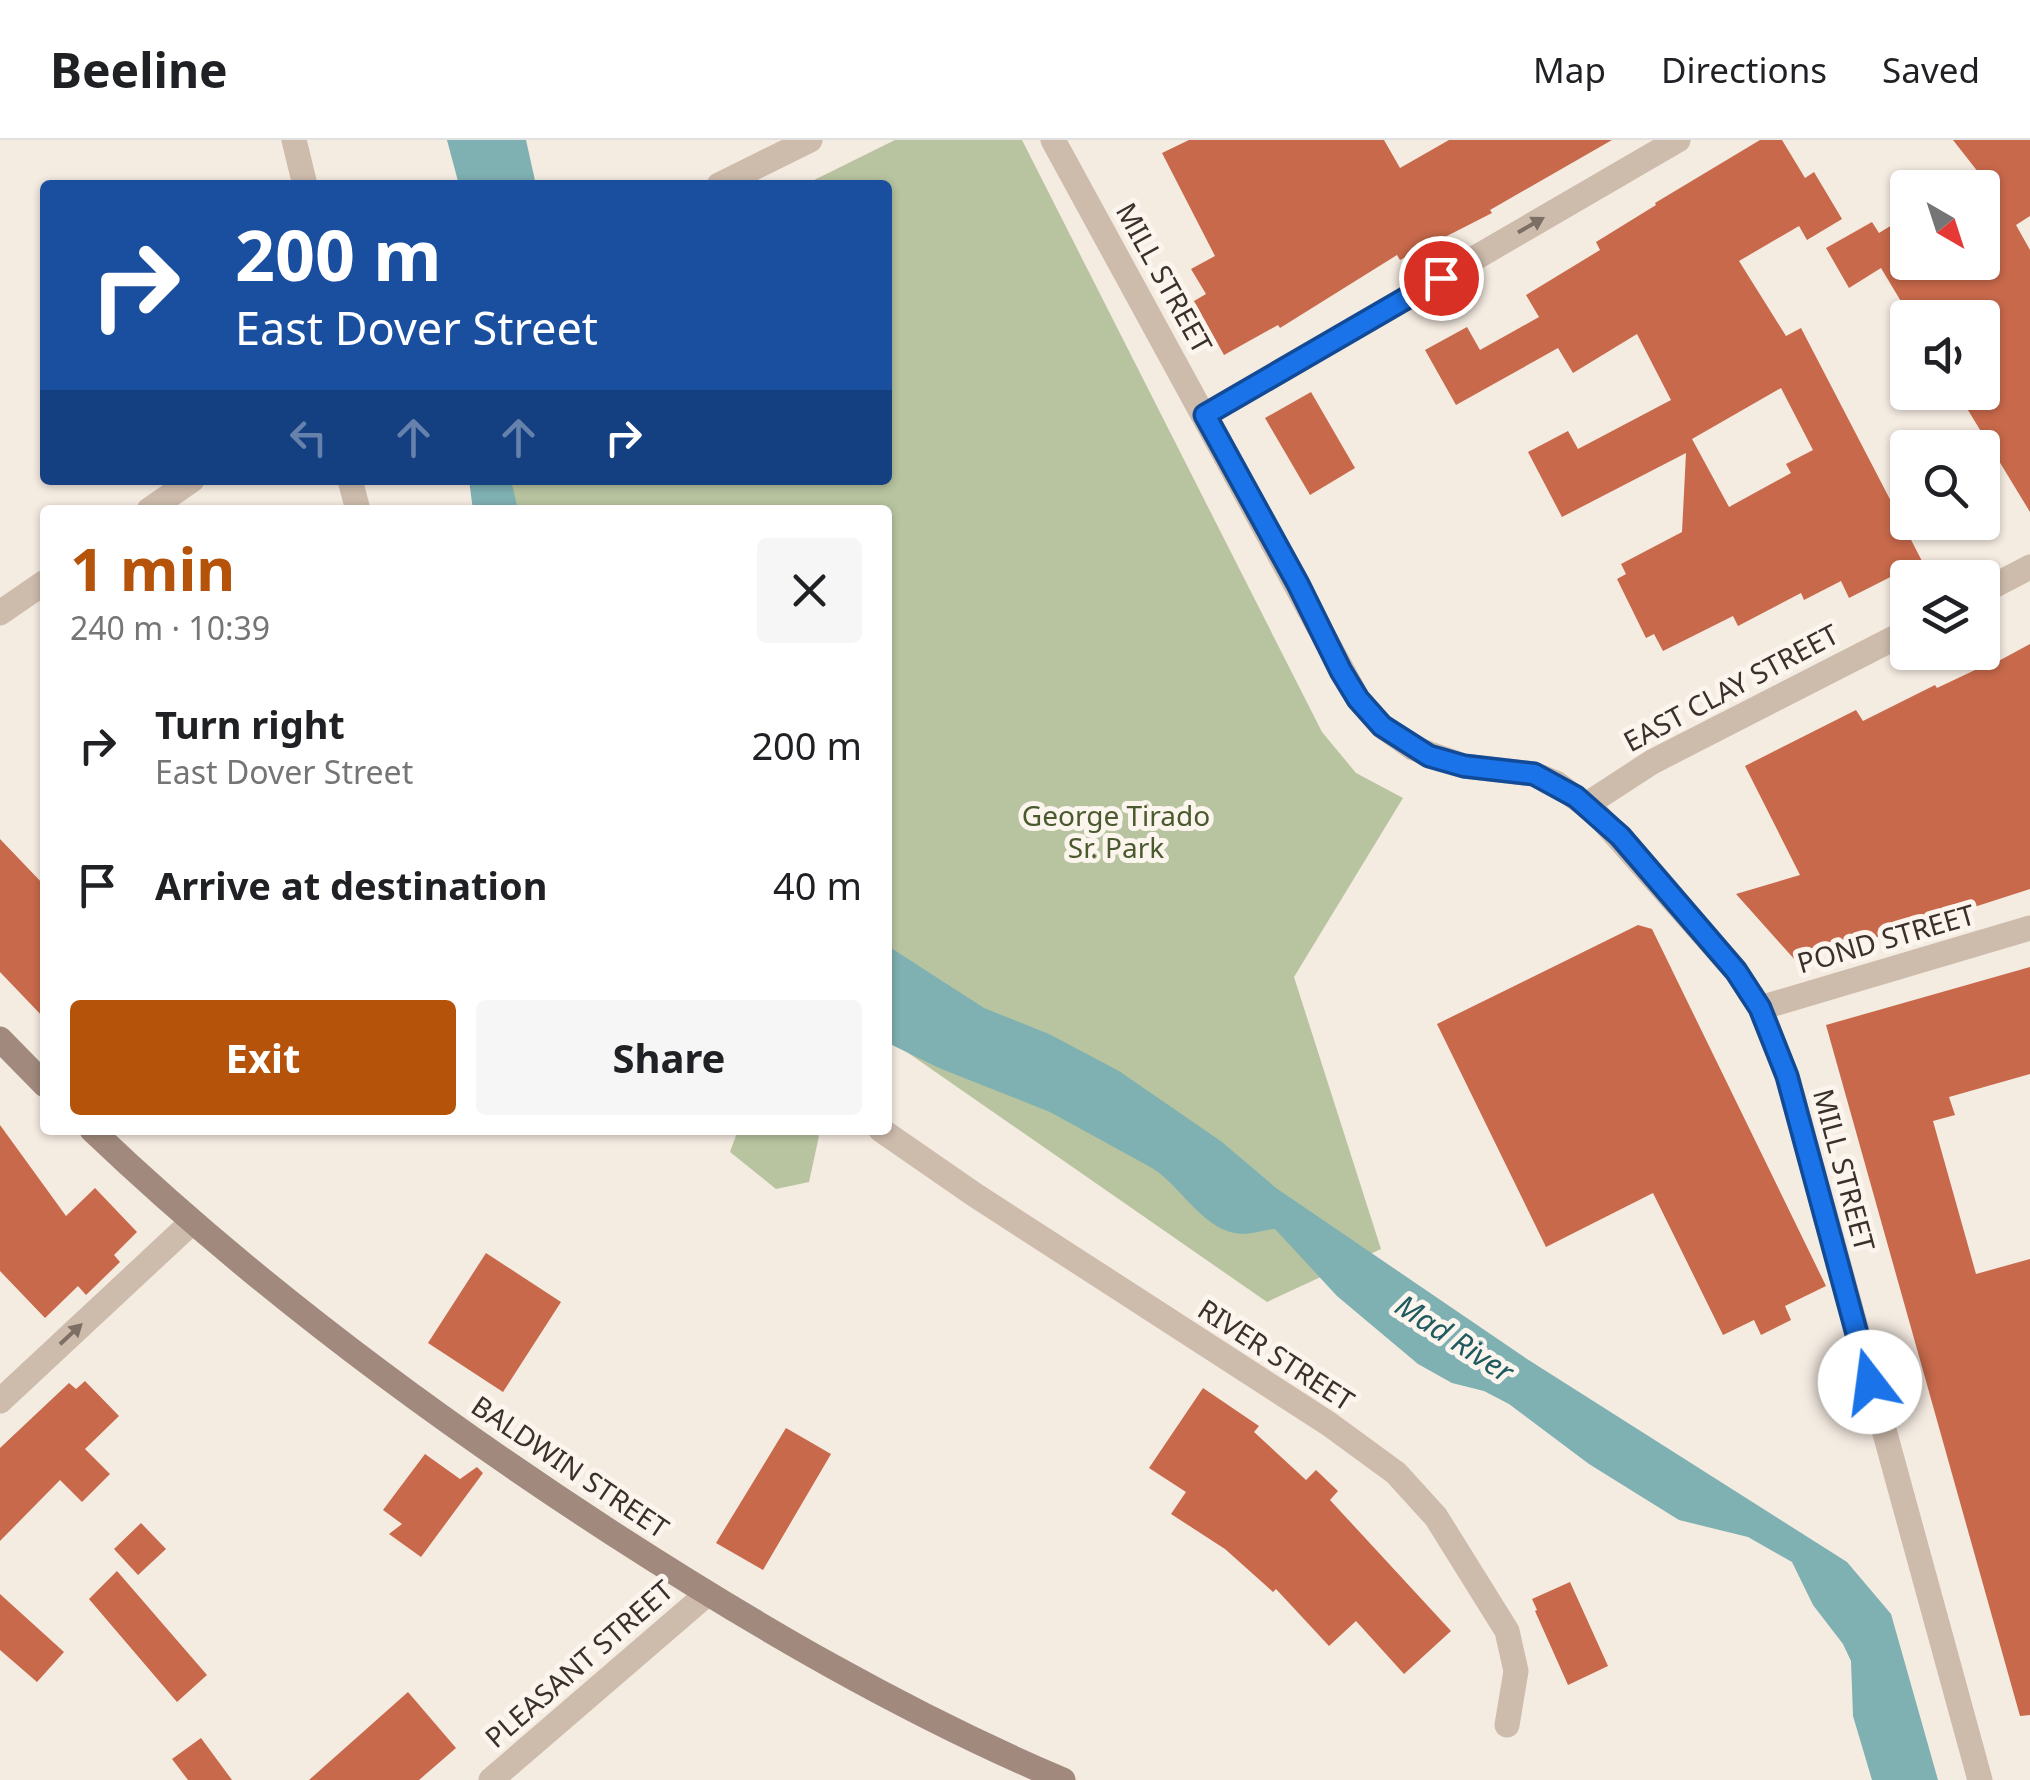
<!DOCTYPE html>
<meta charset="utf-8">
<style>
body{margin:0;font-family:"Noto Sans",sans-serif;background:#f6f6f6;color:#202124;height:100vh;display:flex;flex-direction:column;font-size:38px;white-space:nowrap}
*{box-sizing:border-box;margin:0}
p{font-size:32px;color:#757577}
.icon{flex:none;width:55px;height:55px;fill:none;stroke:currentColor;stroke-width:2;stroke-linecap:round;stroke-linejoin:round}
.map{position:relative;flex:1;overflow:hidden}
.sheet{position:absolute;left:40px;top:365px;width:852px;height:630px;display:flex;flex-direction:column;background:#fff;border-radius:10px;box-shadow:0 2px 8px #0004}
.sheet>*{flex:none}
.top-card{position:absolute;left:40px;top:40px;width:852px;height:305px;border-radius:10px;box-shadow:0 2px 8px #0004;background:#1a4fa0;color:#fff;overflow:hidden}
.needle{width:65px;rotate:141deg}
.tools{position:absolute;left:1890px;top:30px;display:grid;gap:20px}
.tools a{display:grid;place-items:center;width:110px;height:110px;border-radius:10px;background:#fff;box-shadow:0 2px 8px #0004;font-size:50px}
.pin{position:absolute;display:grid;place-items:center;width:85px;height:85px;color:#fff;margin:-42px;border:5px solid #fff;border-radius:50%;box-shadow:0 2px 10px #0007}
.me{position:absolute;width:110px;margin:-55px;rotate:345deg;stroke-linejoin:round;filter:drop-shadow(0 0 8px #0008)}
.turn{display:flex;align-items:center;gap:35px;height:210px;padding:0 30px;font-size:45px}
.turn .icon{width:130px;height:130px;stroke-width:2.5}
.turn b{display:block;font-size:70px;line-height:85px}
.lanes{display:flex;align-items:center;height:95px;padding:0 30px;background:#0003;justify-content:center;gap:50px;direction:ltr}
.lanes .off{opacity:.35}
.round{display:grid;place-items:center;flex:none;width:105px;height:105px;border-radius:10px;background:#f6f6f6}
.headline{display:flex;align-items:center;justify-content:space-between;height:170px;padding:0 30px}
h1{font-size:60px;font-weight:700;line-height:75px;color:#b45309}
.action{display:flex;gap:20px;margin-top:auto;padding:20px 30px}
.action a{flex:1;height:115px;border-radius:10px;background:#b45309;color:#fff;font-size:40px;font-weight:700;line-height:115px;text-align:center}
.action a+a{background:#f6f6f6;color:#202124}
ul{padding:0;list-style:none}
li{display:flex;align-items:center;gap:30px;height:140px;padding:0 30px}
li div{flex:1}
li b{display:block;font-size:38px}
li em{font-style:normal}
header{display:flex;align-items:center;gap:60px;box-sizing:border-box;height:140px;padding:0 50px;background:#fff;border-bottom:2px solid #e0e0e0}
header strong{font-size:48px}
nav{display:flex;gap:55px;margin-inline-start:auto;font-size:35px}
.map>svg:first-child{display:block}
.green{fill:#b8c4a0}
.water{fill:#7fb0b2}
.building{fill:#c8694b;fill-rule:evenodd}
.lines{fill:none;stroke-linecap:round;stroke-linejoin:round}
.minor{stroke:#cdbbac;stroke-width:25}
.tertiary{stroke:#cdbbac;stroke-width:25}
.secondary{stroke:#a18a7d;stroke-width:25}
.oneway{fill:#7d6f65}
.route-casing{stroke:#114b97;stroke-width:25}
.route{stroke:#1a73e8;stroke-width:18}
.labels{text-anchor:middle;stroke-width:10;stroke-linejoin:round;paint-order:stroke}
.street-label{font-size:28px;fill:#3b302b;stroke:#fbf5ee}
.park-label{font-size:28px;fill:#4a5a2e;stroke:#fbf5ee}
.water-label{font-size:30px;font-style:italic;fill:#1f5a5e;stroke:#fbf5ee}
</style>
<header>
<strong>Beeline</strong>
<nav><a>Map</a><a>Directions</a><a>Saved</a></nav>
</header>
<div class="map">
<svg width="2030" height="1640" viewBox="0 0 2030 1640">
<rect width="100%" height="100%" fill="#f4ebe1"/>
<path class="green" d="M895 0H1022L1322 592 1356 633 1403 658 1294 837 1381 1109 1267 1162 888 899V370H496L488 340H888V45H804Z
M738 990H810L819 996 809 1042 776 1049 730 1012Z"/>
<path class="water" d="M447 0H526L536 45H459Z
M469 340H511L518 370H473Z
M888 806 984 868 1049 894 1119 931 1222 1002 1276 1048 1527 1219 1847 1422 1891 1474 1938 1640H1872L1853 1576 1851 1521 1843 1504 1813 1465 1792 1422 1748 1397 1679 1380 1589 1324 1509 1264 1484 1251 1452 1243 1418 1224 1337 1156 1275 1089C1262 1090 1248 1096 1235 1093 1201 1087 1179 1044 1152 1028L1050 972 939 928 888 903Z"/>
<path class="building" d="M1189 0H1384L1400 28 1449 0H1612L1490 70 1492 73 1400 120 1397 115 1280 188 1278 185 1224 215 1194 161 1206 154 1191 129 1215 116 1162 13Z
M1760 0H1782L1805 38 1814 32 1842 79 1807 100 1799 86 1739 121 1786 196 1801 188 1922 421 1849 458 1841 441 1804 460 1801 453 1738 486 1733 476 1663 511 1654 494 1646 498 1617 439 1626 434 1621 424 1682 392 1686 313 1562 377 1528 312 1568 291 1578 309 1671 260 1637 194 1573 233 1558 208 1456 265 1425 210 1467 187 1480 210 1539 177 1526 155 1600 110 1596 102 1656 65 1655 63ZM1781 248 1813 310 1786 324 1791 333 1729 367 1692 299Z
M1953 0H2030V76L2016 85 2030 110V372L1957 252H1982V178H1911L1881 128 1849 148 1826 108 1872 82 1879 93 1908 75V122H1982V37Z
M1311 252 1355 328 1310 355 1265 278Z
M2030 504V749L1968 769 1907 782 1908 788 1796 821 1736 754 1800 735 1745 626 1856 570 1863 581 1935 545 1937 548 1992 522 1993 524Z
M0 699 45 746V879L0 832Z
M1638 785 1652 789 1826 1146 1785 1166 1791 1180 1761 1195 1754 1180 1723 1195 1653 1053 1546 1107 1437 884Z
M2030 827V934L1949 957 1955 975 1933 981 1976 1134 2030 1119V1575L2020 1576 1826 885Z
M0 985 66 1076 95 1048 137 1092 114 1115 120 1122 86 1155 78 1146 45 1178 0 1131Z
M486 1113 561 1162 503 1252 428 1203Z
M85 1241 119 1276 85 1309 110 1334 82 1362 60 1340 0 1401V1308L69 1243 76 1249Z
M1203 1248 1259 1286 1254 1292 1306 1340 1316 1330 1338 1351 1330 1360 1451 1491 1404 1534 1356 1481 1329 1506 1276 1449 1273 1452 1225 1409 1171 1374 1186 1352 1149 1328Z
M786 1288 831 1314 763 1430 716 1403Z
M425 1314 460 1339 477 1327 483 1333 421 1417 389 1394 402 1384 383 1370Z
M141 1383 166 1409 138 1435 114 1409Z
M117 1431 207 1535 177 1562 89 1459Z
M1570 1442 1608 1526 1568 1545 1535 1471 1537 1470 1532 1459Z
M0 1454 64 1512 37 1542 0 1510Z
M408 1552 456 1608 419 1640H309Z
M201 1598 232 1640H188L172 1619Z"/>
<g class="lines">
<path class="minor" d="M294 0 305 45
M1053 0 1358 559 1382 586 1413 608 1464 626 1534 634 1556 643 1596 673 1736 831 1760 868 1787 936 1980 1640
M1205 275 1678 0
M350 340 358 370
M1982 452 2030 427
M1586 665 1652 622 1908 491
M1760 868 2030 788
M881 990 975 1055 1329 1284 1396 1333 1436 1377 1507 1491 1516 1531 1507 1585
M0 1261 191 1083
M491 1640 707 1454"/>
<path class="tertiary" d="M719 45 810 0
M149 370 192 340
M0 473 45 442"/>
<path class="secondary" d="M0 899 45 945
M92 990C251 1142 427 1273 612 1393 756 1486 905 1573 1063 1640"/>
</g>
<defs><path id="oneway-solid" d="M-6-.8H1V-3.2L6.5 0L1 3.2V.8H-6Z" transform="scale(2.5)"/></defs>
<g class="oneway">
<use href="#oneway-solid" transform="translate(1531 85) rotate(-30)"/>
<use href="#oneway-solid" transform="translate(71 1194) rotate(-43)"/>
</g>
<g class="lines">
<g class="route-casing">
<path id="route" d="M1441 138 1205 275 1298 444 1341 531 1358 559 1382 586 1429 616 1464 626 1534 634 1576 657 1620 696 1736 831 1760 868 1787 936 1870 1242"/>
</g>
<use href="#route" class="route"/>
</g>
<g class="labels">
<g class="street-label">
<text transform="translate(1164 138) rotate(61)" y="10">MILL STREET</text>
<text transform="translate(1731 548) rotate(-28)" y="10">EAST CLAY STREET</text>
<text transform="translate(1886 799) rotate(-16)" y="10">POND STREET</text>
<text transform="translate(1844 1030) rotate(75)" y="10">MILL STREET</text>
<text transform="translate(1276 1215) rotate(33)" y="10">RIVER STREET</text>
<text transform="translate(570 1327) rotate(34)" y="10">BALDWIN STREET</text>
<text transform="translate(579 1524) rotate(-41)" y="10">PLEASANT STREET</text>
</g>
<g class="park-label">
<text x="1116" y="686">George Tirado<tspan x="1116" dy="32">Sr. Park</tspan></text>
</g>
<g class="water-label">
<text transform="translate(1454 1199) rotate(33)" y="10">Mad River</text>
</g>
</g>
</svg>
<div class="tools">
<a><svg class="needle" viewBox="-14 -14 28 28"><path d="M0-13l5 13h-10z" fill="#e53935"/><path d="M0 13l5-13h-10z" fill="#757577"/></svg></a>
<a><svg class="icon" aria-label="sound" viewBox="0 0 24 24"><path d="M4 9h4l5-4v14l-5-4H4zM17 9q2 3 0 6"/></svg></a>
<a><svg class="icon" aria-label="search" viewBox="0 0 24 24"><circle cx="10" cy="10" r="6"/><path d="M15 15l6 6"/></svg></a>
<a><svg class="icon" aria-label="layers" viewBox="0 0 24 24"><path d="M12 4l9 5-9 5-9-5zM3 14l9 5 9-5"/></svg></a>
</div>
<div class="pin" style="left:1441px;top:138px;background:#d93025"><svg class="icon" aria-label="arrive" viewBox="0 0 24 24"><path d="M6 21V4h12l-3 4 3 4H6"/></svg></div>
<svg class="me" style="left:1870px;top:1242px" viewBox="-20 -20 40 40"><circle r="19" fill="#fff"/><path d="M0-13L10 11 0 6-10 11z" fill="#1a73e8"/></svg>
<div class="top-card">
<div class="turn"><svg class="icon" aria-label="right" viewBox="0 0 24 24"><path d="M7 20v-9h11M14 6l5 5-5 5"/></svg><div><b>200 m</b>East Dover Street</div></div>
<div class="lanes"><svg class="icon off" aria-label="left" viewBox="0 0 24 24"><path d="M17 20v-9H6M10 6l-5 5 5 5"/></svg><svg class="icon off" aria-label="ahead" viewBox="0 0 24 24"><path d="M12 20V5M6 11l6-6 6 6"/></svg><svg class="icon off" aria-label="ahead" viewBox="0 0 24 24"><path d="M12 20V5M6 11l6-6 6 6"/></svg><svg class="icon" aria-label="right" viewBox="0 0 24 24"><path d="M7 20v-9h11M14 6l5 5-5 5"/></svg></div>
</div>
<section class="sheet">
<div class="headline"><div><h1>1 min</h1><p>240 m · 10:39</p></div><a class="round"><svg class="icon" aria-label="close" viewBox="0 0 24 24"><path d="M6 6l12 12M18 6L6 18"/></svg></a></div>
<ul>
<li><svg class="icon" aria-label="right" viewBox="0 0 24 24"><path d="M7 20v-9h11M14 6l5 5-5 5"/></svg><div><b>Turn right</b><p>East Dover Street</p></div><em>200 m</em></li>
<li><svg class="icon" aria-label="arrive" viewBox="0 0 24 24"><path d="M6 21V4h12l-3 4 3 4H6"/></svg><div><b>Arrive at destination</b></div><em>40 m</em></li>
</ul>
<div class="action"><a>Exit</a><a>Share</a></div>
</section>
</div>
